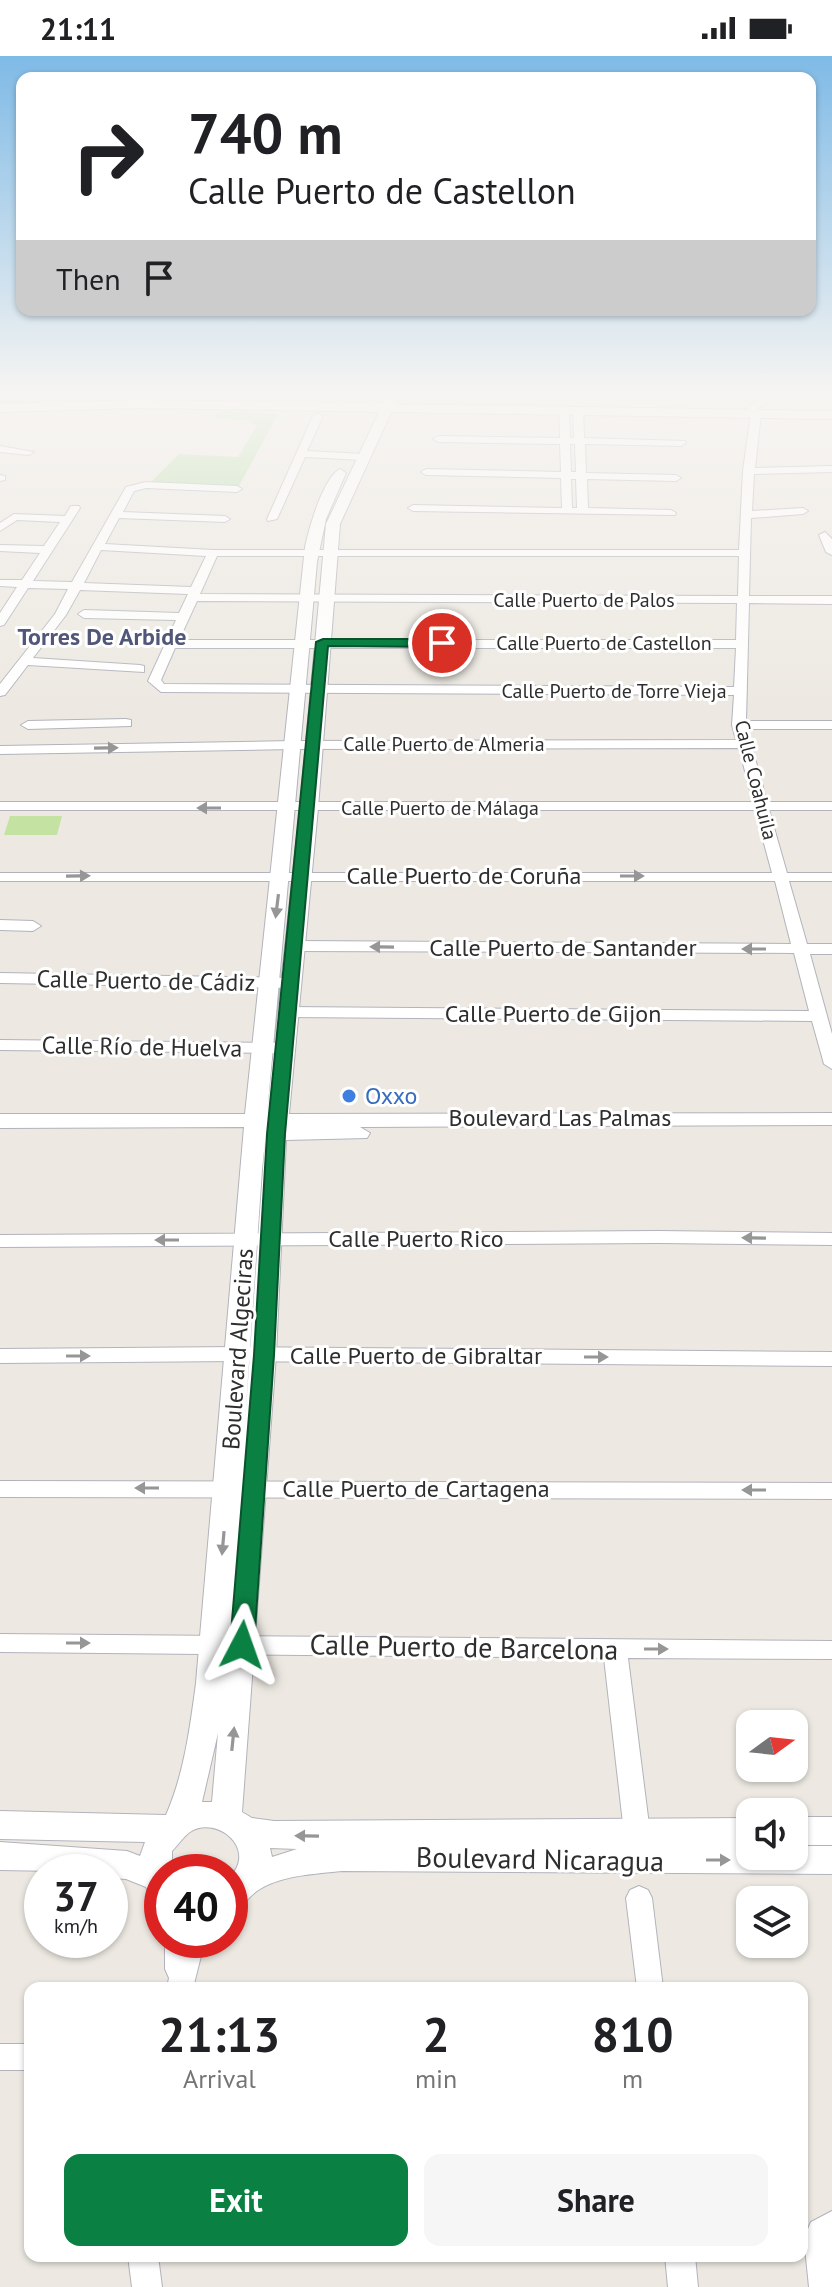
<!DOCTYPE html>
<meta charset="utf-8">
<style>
body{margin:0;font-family:"PT Sans",sans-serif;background:#f6f6f6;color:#202124;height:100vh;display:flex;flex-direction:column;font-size:30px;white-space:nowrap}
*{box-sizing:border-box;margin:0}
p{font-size:26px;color:#757577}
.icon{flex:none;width:44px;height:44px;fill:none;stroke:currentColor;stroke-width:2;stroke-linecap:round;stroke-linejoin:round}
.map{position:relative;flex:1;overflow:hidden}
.panel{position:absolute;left:24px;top:1926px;width:784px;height:280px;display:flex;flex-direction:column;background:#fff;border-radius:16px;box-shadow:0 2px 6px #0004}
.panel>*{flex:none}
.banner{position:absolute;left:16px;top:16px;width:800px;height:244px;border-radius:16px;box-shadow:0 2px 6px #0004;background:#fff;color:#202124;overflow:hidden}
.needle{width:52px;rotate:75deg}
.controls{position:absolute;left:736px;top:1654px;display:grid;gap:16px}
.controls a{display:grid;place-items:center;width:72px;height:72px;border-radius:16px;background:#fff;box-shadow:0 2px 6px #0004;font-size:40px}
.speed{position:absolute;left:24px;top:1798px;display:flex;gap:16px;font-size:40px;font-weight:700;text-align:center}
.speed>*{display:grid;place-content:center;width:104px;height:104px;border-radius:50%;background:#fff;box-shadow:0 2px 6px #0004;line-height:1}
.speed small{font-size:20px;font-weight:400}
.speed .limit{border:12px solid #d22;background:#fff;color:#111}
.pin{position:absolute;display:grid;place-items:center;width:68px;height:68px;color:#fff;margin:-34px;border:4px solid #fff;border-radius:50%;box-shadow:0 2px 8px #0007}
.me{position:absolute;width:88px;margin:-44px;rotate:4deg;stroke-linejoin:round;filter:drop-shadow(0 0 6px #0008)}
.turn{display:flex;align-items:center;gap:28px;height:168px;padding:0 40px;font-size:36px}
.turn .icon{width:104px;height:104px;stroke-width:2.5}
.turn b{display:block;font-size:56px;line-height:68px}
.then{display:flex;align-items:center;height:76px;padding:0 40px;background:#0003;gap:16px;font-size:30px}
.eta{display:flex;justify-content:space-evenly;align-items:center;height:136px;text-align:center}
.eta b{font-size:48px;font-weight:700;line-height:56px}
.action{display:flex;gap:16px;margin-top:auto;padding:16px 40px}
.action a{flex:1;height:92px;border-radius:16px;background:#0b8043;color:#fff;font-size:32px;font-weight:700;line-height:92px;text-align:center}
.action a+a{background:#f6f6f6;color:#202124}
.status{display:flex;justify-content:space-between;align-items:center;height:56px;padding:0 40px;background:#fff;direction:ltr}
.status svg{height:22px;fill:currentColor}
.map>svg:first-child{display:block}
.green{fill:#b5dda5}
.pitch{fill:#c4e3a2}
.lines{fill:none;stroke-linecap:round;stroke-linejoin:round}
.minor-casing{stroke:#b2b3bc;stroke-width:2}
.tertiary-casing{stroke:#b2b3bc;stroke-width:2}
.secondary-casing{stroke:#b2b3bc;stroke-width:2}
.minor{fill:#fff;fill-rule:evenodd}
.tertiary{fill:#fff;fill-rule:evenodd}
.secondary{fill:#fff;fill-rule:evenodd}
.oneway{fill:#969696}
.route{fill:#0b8043;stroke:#07532c;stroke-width:2}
.shop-dot{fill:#3f7fe0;stroke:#fff;stroke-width:3}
.labels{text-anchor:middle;stroke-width:6;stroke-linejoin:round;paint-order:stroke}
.far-street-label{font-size:20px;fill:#2e2e2e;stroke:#fff}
.far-quarter-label{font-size:24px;font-weight:bold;fill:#52577a;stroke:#fff}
.street-label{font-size:24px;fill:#2e2e2e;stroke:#fff}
.shop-label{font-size:24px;fill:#366cbe;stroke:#fff;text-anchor:start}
.near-street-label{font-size:28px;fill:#2e2e2e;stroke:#fff}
</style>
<div class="status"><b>21:11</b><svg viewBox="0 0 49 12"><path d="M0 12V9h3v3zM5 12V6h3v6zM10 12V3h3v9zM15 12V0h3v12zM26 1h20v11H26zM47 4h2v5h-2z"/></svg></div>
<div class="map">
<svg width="832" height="2231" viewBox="0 0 832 2231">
<rect width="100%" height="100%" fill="#ede9e2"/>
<path class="green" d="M116 338 143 339 134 346 0 350V343Z
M223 355 278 358 239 430 151 426 179 398 238 401 257 369 251 367 252 365 211 361Z"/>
<path class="pitch" d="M10 760H62L57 779H4Z"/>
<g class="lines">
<g class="minor-casing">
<path id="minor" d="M763 337H773L766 348 758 352 761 357 755 412 832 410V416L754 418 752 455 803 452 808 455 803 458 751 462 749 540H832V548L749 547 746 665H832V673H747L767 746H832V754H769L787 817H832V825H789L807 888H832V898H810L832 978V1013L824 1008 812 965 287 961 279 956 287 951 809 955 794 897 295 895 287 890 295 885 791 888 775 825H0V817H772L755 754H0V746H753L739 692 294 693 0 698V690L294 685 736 684 732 669 734 639 161 636 148 625 176 564 84 562 78 558 84 554 179 557 188 538 80 534 66 559 33 602 140 609 144 610V616L28 609 5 639 0 640V628L55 558 68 533 28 532 4 569 0 570V557L17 531 0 530V524H22L40 497 0 495V489L44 490 60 466 17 464 0 475V467L14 458 65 460 71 450H79L80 452 33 525 72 526 126 431 146 426 237 430 242 433 237 436 146 432 134 435 123 456 225 460 230 463 225 466 119 462 105 488 213 494H739L743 415 751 357 748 351 759 344ZM101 494 206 500 191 531 84 527ZM217 500H739L738 540 200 538ZM197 545 737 547 736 584H179ZM175 592H736L734 631 164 628 161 624Z
M564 351 569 354 570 382H574L573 355 578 352 583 355 584 382 685 385 686 387 681 390 585 388 586 417 676 419 681 422 676 425 587 423 588 452 671 454 676 457 675 459 413 455 408 452 413 449 562 452 561 422 426 419 421 416 426 413 561 416 560 388 438 386 433 383 438 380 560 382 559 354ZM570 388H575L576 416H571ZM571 423H576L577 452H572Z
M318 357 323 360 307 395 363 398 368 401 363 404 305 401 277 463 268 465 267 463 313 360Z
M0 390 34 396 29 399 0 396Z
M0 419 5 420V424L0 425Z
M825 476 832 483V499L826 496 819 479Z
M126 663 131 664V670L28 673 21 669 28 665Z
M0 864 33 865 41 870 33 875 0 874Z
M0 917 291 922 299 927 291 932 0 927Z
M0 984 277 987 285 992 277 997 0 994Z
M658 1175 832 1177V1189L658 1187 0 1191V1179Z
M238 1291 832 1296V1310L238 1305 0 1307V1293Z
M0 1425 832 1427V1443L0 1441Z
M0 1578 832 1585V1603L628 1602 651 1785 647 1793 638 1796 629 1793 625 1785 604 1602 0 1596Z
M639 1830 648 1834 652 1842 663 1932H637L626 1842 630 1834Z
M165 1884H205L193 1932H167L169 1922 165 1913Z
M0 1988H30V2014H0Z
M832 2155V2231H809L804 2182 811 2166Z
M128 2200H158L162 2231H132Z
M665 2200H695L698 2231H668Z"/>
</g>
<g class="tertiary-casing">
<path id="tertiary" d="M388 337H400L340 468 318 752 289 1058 832 1057V1069L360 1071 370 1077 367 1082 286 1084 276 1299 242 1756 252 1762 274 1765 750 1762V1800H794V1790H832V1818L342 1815C316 1818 283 1819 260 1833 248 1840 244 1851 230 1856V1821C258 1792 216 1759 190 1776 184 1780 178 1789 172 1795V1816H162V1845L151 1841 146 1831 126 1823 110 1822V1816L0 1814V1786L127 1795 140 1800 145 1786 0 1783V1755L166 1759C184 1718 190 1672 196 1627L244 1071 0 1072V1058H245L305 491C309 472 323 422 340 413L346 417 326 463 317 506 267 1058 300 752 326 468ZM265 1085 244 1381 262 1114ZM218 1677 212 1746H202ZM270 1792 297 1793 272 1801Z
M794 1761H832V1789H794Z"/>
</g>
<g class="secondary-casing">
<path id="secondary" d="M139 344 832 355V363L139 352 0 356V348Z"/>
</g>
<use href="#minor" class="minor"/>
<use href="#tertiary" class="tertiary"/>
<use href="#secondary" class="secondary"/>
</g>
<defs><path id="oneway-solid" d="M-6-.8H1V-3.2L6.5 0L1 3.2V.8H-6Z" transform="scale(2)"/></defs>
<g class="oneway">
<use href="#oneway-solid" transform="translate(106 692) rotate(-1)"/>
<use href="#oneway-solid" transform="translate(209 752) rotate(-180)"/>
<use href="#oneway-solid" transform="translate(78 820) rotate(-1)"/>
<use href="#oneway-solid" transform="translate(632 820)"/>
<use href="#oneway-solid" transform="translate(277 850) rotate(97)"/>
<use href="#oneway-solid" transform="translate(382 891) rotate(-179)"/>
<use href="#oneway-solid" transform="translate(754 893) rotate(-180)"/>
<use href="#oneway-solid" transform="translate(754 1182) rotate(-179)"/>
<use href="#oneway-solid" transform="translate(167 1184) rotate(180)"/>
<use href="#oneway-solid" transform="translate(78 1300)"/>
<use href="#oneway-solid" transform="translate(596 1301)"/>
<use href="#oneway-solid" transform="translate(147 1432) rotate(-180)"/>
<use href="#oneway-solid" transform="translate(754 1434) rotate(-180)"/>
<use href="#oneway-solid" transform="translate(223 1487) rotate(95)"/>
<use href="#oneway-solid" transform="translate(78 1587)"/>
<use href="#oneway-solid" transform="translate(656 1593)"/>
<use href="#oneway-solid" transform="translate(233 1683) rotate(-84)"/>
<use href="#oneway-solid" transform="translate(307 1780) rotate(-179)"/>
<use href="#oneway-solid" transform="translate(718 1804)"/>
</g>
<linearGradient id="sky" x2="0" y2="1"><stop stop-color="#7fbae6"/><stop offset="0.52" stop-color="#f7f5f2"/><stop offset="1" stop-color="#f7f5f2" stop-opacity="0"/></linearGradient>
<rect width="832" height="649" fill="url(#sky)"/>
<path class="route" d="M323 583H442L449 587 442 591 328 590 285 1078 274 1299 254 1589 250 1596 242 1598 234 1596 230 1589 254 1299 267 1078 316 586Z"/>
<circle class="shop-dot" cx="349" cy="1040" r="8"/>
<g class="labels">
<g class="far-street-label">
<text x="584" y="551">Calle Puerto de Palos</text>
<text x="604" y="594">Calle Puerto de Castellon</text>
<text x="614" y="642">Calle Puerto de Torre Vieja</text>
<text x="444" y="695">Calle Puerto de Almeria</text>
<text transform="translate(756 724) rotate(76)" y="7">Calle Coahuila</text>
<text x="440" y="759">Calle Puerto de Málaga</text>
</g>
<g class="far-quarter-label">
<text x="102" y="589">Torres De Arbide</text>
</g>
<g class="street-label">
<text x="464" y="828">Calle Puerto de Coruña</text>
<text x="563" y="900">Calle Puerto de Santander</text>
<text transform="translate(146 925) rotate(1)" y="8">Calle Puerto de Cádiz</text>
<text x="553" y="966">Calle Puerto de Gijon</text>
<text transform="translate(142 991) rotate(1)" y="8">Calle Río de Huelva</text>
<text x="560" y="1070">Boulevard Las Palmas</text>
<text x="416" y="1191">Calle Puerto Rico</text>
<text transform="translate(238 1293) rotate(-86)" y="8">Boulevard Algeciras</text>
<text x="416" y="1308">Calle Puerto de Gibraltar</text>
<text x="416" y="1441">Calle Puerto de Cartagena</text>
</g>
<g class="shop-label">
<text x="365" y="1048">Oxxo</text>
</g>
<g class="near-street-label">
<text transform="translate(464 1591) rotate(1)" y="10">Calle Puerto de Barcelona</text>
<text transform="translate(540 1803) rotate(1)" y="10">Boulevard Nicaragua</text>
</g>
</g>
</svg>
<div class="controls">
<a><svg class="needle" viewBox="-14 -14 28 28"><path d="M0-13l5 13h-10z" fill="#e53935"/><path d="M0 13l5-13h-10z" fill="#757577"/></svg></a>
<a><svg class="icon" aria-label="sound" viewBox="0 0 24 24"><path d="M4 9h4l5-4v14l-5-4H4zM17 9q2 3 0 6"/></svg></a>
<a><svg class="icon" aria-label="layers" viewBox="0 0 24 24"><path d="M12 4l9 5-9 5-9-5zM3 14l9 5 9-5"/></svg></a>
</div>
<div class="speed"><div>37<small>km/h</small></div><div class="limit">40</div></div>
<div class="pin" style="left:442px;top:587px;background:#d93025"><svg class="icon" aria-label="arrive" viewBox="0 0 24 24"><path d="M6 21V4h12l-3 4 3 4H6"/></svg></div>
<svg class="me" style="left:242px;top:1589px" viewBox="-20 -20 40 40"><path d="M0-17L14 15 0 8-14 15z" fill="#0b8043" stroke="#fff" stroke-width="4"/></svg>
<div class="banner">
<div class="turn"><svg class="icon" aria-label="right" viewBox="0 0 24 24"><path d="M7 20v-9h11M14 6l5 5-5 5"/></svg><div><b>740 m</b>Calle Puerto de Castellon</div></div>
<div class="then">Then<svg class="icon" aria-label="arrive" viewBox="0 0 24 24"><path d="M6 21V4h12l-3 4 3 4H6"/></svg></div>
</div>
<section class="panel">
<div class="eta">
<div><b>21:13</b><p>Arrival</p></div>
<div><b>2</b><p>min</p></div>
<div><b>810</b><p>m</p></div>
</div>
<div class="action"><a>Exit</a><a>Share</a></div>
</section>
</div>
